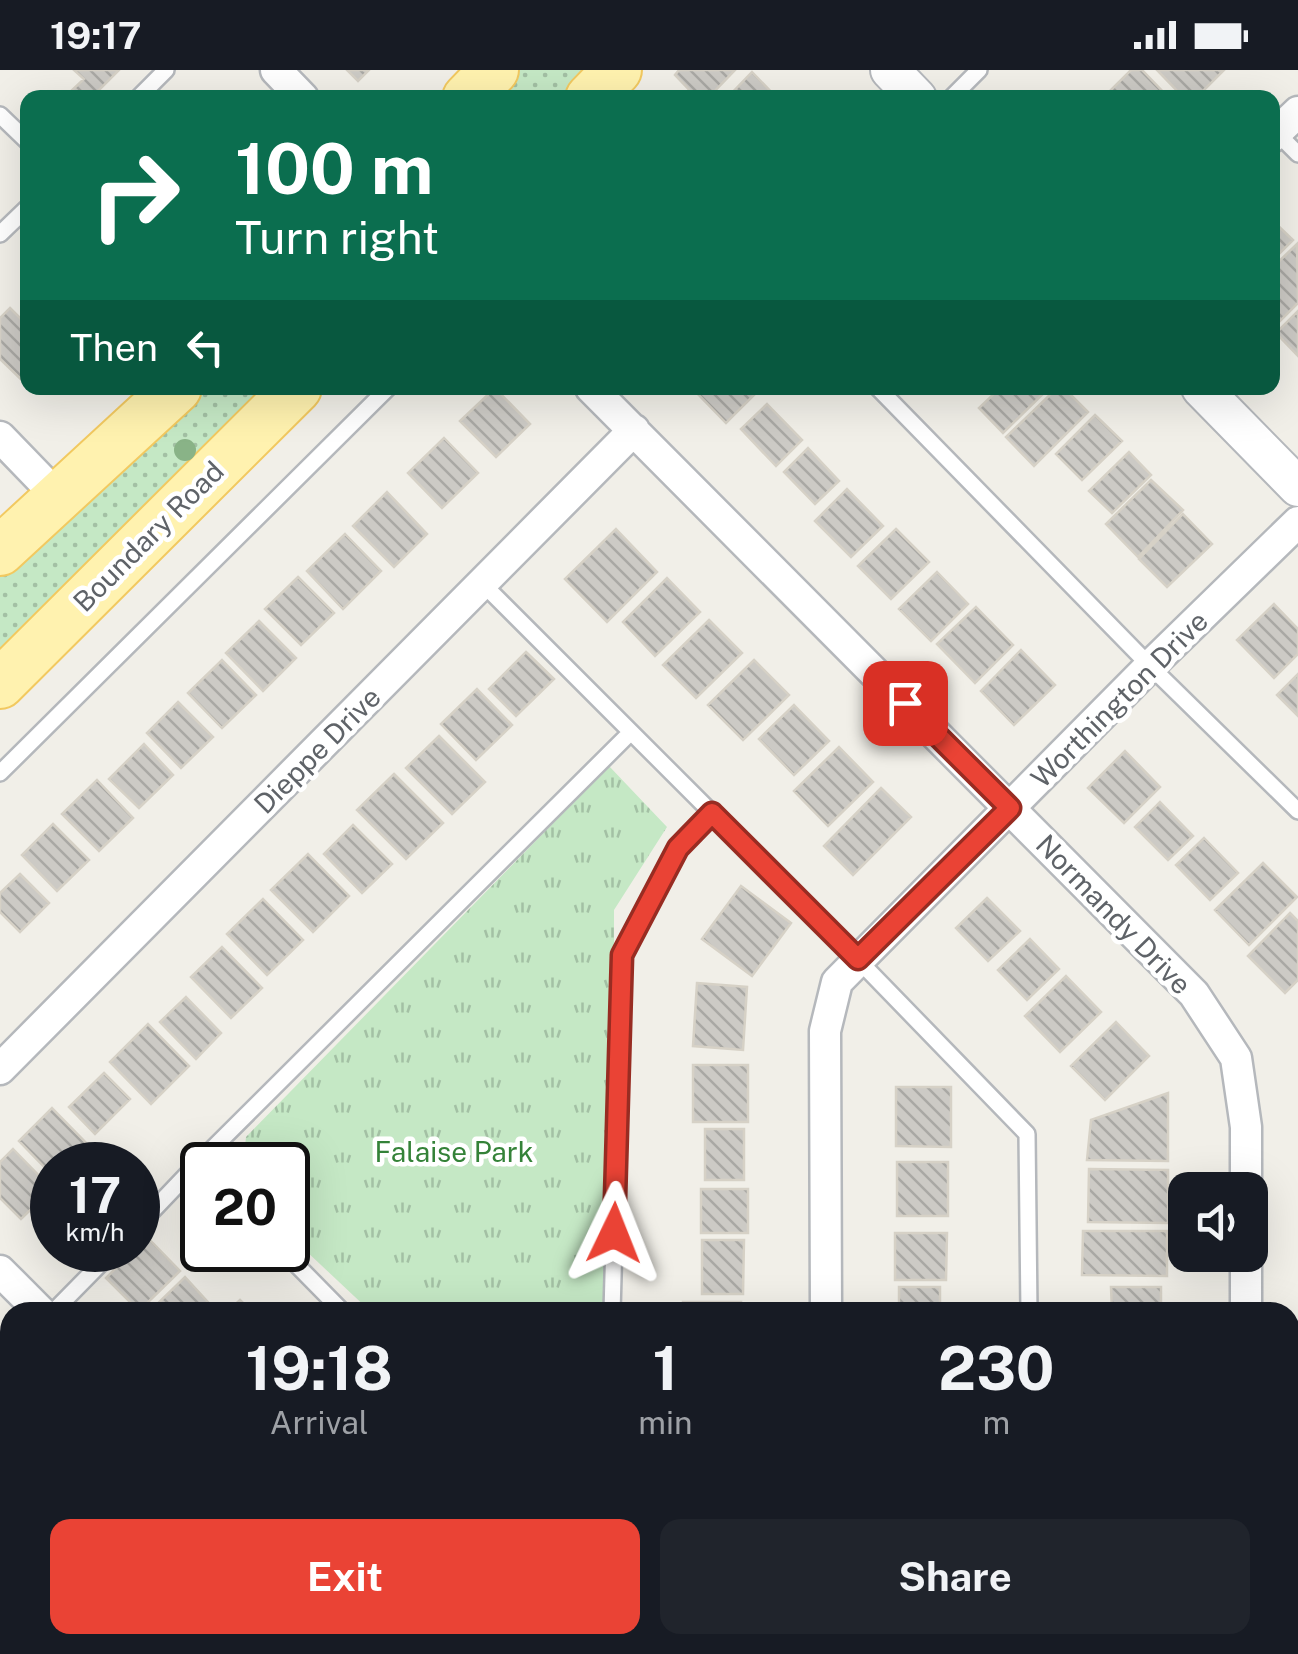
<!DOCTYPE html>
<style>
:root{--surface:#171b24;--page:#20242c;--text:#f1f3f6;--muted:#9ea1a6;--accent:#ea4335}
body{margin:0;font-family:"Public Sans",sans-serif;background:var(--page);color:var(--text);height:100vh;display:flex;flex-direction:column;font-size:38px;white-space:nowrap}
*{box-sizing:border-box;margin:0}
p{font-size:32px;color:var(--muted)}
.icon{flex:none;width:55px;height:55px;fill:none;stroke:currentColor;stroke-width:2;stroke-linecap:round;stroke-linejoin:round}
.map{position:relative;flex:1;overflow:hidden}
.drawer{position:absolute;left:0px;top:1232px;width:1300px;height:352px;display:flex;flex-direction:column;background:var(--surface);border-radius:30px 30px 0 0;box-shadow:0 10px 40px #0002}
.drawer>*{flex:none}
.guide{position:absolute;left:20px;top:20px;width:1260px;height:305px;border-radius:20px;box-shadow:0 10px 40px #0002;background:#0b6e4f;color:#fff;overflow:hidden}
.fabs{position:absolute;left:1168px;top:1102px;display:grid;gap:20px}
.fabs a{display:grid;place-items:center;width:100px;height:100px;border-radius:20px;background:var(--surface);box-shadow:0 10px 40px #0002;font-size:50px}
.speed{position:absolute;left:30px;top:1072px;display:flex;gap:20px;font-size:50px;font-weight:700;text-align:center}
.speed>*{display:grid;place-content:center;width:130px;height:130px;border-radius:50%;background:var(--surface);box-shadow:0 10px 40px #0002;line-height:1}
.speed small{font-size:25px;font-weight:400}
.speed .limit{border:5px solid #111;border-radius:15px;background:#fff;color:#111}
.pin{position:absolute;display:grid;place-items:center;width:85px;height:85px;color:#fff;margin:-42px;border-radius:20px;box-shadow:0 5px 15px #0006}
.me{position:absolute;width:110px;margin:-55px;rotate:2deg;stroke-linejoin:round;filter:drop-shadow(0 0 8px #0008)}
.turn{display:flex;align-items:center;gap:35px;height:210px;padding:0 50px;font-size:45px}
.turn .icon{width:130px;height:130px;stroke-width:2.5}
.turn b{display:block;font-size:70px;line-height:85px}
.then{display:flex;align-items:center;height:95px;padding:0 50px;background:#0003;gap:20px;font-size:38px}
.eta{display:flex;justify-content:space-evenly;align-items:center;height:170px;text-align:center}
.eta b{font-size:60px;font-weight:700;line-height:70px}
.button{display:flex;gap:20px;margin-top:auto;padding:20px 50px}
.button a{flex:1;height:115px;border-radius:20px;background:var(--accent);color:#fff;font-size:40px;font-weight:700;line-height:115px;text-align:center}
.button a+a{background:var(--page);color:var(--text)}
.status{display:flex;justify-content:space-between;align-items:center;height:70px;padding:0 50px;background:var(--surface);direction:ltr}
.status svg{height:28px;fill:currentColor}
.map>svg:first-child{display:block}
</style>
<div class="status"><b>19:17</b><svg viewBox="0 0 49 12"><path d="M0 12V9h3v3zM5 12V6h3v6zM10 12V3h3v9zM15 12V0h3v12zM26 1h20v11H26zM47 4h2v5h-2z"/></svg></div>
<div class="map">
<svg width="1298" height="1584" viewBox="0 0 1298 1584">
<defs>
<pattern id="grass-dots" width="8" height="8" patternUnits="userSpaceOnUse" patternTransform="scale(2.5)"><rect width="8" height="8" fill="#c5e8c5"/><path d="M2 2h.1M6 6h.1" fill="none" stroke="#a3c0a4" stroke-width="1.8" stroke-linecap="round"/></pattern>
<pattern id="park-tufts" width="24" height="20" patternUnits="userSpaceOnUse" patternTransform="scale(2.5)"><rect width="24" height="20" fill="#c5e8c5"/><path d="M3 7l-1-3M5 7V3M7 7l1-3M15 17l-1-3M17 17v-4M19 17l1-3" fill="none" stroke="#a3c0a4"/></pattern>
<pattern id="building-back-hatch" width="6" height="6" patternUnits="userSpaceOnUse" patternTransform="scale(2.5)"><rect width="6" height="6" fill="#cccac5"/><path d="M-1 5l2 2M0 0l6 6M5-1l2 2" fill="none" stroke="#a9a8a4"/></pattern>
</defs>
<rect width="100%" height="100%" fill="#f1efe8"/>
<!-- grass -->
<path fill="url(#grass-dots)" d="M518 0H591L563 27 493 28Z
M208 318H273L0 589V506L112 412Z"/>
<!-- park -->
<path fill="url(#park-tufts)" d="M609 696 667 757 614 840V1242H371L288 1164V1095H243L246 1067Z
M473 1575H614V1584H473Z"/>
<!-- building -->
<path fill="url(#building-back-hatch)" stroke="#d6d1c6" stroke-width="2.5" d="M74 0H119L91 28H74L69 23 84 9Z
M347 0H369L358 11Z
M679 0H735L708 28H697L675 5Z
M1131 0H1142L1169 28H1108L1106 25Z
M1157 0H1224L1196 28H1184Z
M752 2 777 28H727Z
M1272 150 1293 170 1272 191Z
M1297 174 1298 233 1276 255 1272 251V198Z
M10 238 28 256V316L0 289V248Z
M1298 241V286L1276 263Z
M495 318 530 354 496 387 460 351Z
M701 318H749L755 324 726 353 696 322Z
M1000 318H1049L1003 363 979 338Z
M1057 318H1064L1088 342 1034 396 1006 367Z
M767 334 802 370 776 396 741 359Z
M1095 345 1122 371 1082 410 1056 384Z
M444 368 478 403 442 438 408 403Z
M808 378 839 411 815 434 784 402Z
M1129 382 1151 405 1112 443 1089 421Z
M1151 410 1183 440 1138 487 1106 454Z
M847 419 883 456 851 487 815 451Z
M387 422 427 464 394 497 353 456Z
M1183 444 1212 474 1167 517 1139 489Z
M616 459 657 502 607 552 565 509Z
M896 459 929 492 891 529 858 496Z
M345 464 381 501 343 539 307 501Z
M937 502 968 534 931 571 899 539Z
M298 507 334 543 301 575 265 539Z
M667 508 700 542 655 586 623 552Z
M1274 534 1298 559V584L1274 608 1237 570Z
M976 537 1013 575 975 613 937 574Z
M709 550 742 583 696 628 663 595Z
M259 551 296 588 263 621 226 583Z
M1021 580 1055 615 1014 655 981 621Z
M526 582 554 609 516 646 489 619Z
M222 590 256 625 222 658 188 623Z
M754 590 789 625 743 670 708 635Z
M1298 604V646L1277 625Z
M477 619 512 655 476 690 441 654Z
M178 632 213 667 181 698 147 663Z
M794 635 829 671 794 705 759 669Z
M439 666 485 712 452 744 406 698Z
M144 674 173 705 139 738 109 709Z
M839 677 873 712 828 756 794 721Z
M1125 681 1160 717 1124 753 1088 718Z
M394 704 443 753 406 789 357 740Z
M97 710 133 748 99 781 62 744Z
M881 718 911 747 853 805 824 776Z
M1160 732 1193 766 1168 790 1135 757Z
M53 754 89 790 57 821 22 785Z
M353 755 392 794 362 823 324 784Z
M1204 768 1238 803 1210 830 1176 795Z
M308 784 349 826 313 862 271 820Z
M1263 793 1297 827 1249 875 1215 840Z
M20 804 49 833 20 862 0 842V823Z
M741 816 791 853 752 906 702 869Z
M987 828 1020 861 988 891 956 858Z
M263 829 303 870 267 905 227 864Z
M1290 843 1298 851V910L1285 923 1248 886Z
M1030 869 1059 899 1027 930 998 900Z
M222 877 262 918 231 948 191 907Z
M1066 906 1101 942 1060 982 1025 946Z
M697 913 747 917 743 980 693 976Z
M186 927 221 963 196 989 160 952Z
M1116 952 1149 986 1105 1030 1071 996Z
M148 954 189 996 151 1034 110 992Z
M693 995H748V1052H693Z
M104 1003 130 1029 95 1064 69 1037Z
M896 1017H951V1077L896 1076Z
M1168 1023V1091L1087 1090 1091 1050Z
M52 1038 95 1082 82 1095H52V1105L19 1071Z
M705 1059H744V1110H705Z
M13 1079 52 1119 21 1149 0 1128V1092Z
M897 1092H948V1146H897Z
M1089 1099 1168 1100V1153L1088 1152Z
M701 1119H748V1163H701Z
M1083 1161H1167V1206L1082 1205Z
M895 1163H947L946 1210H895Z
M147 1167 180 1201 139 1241 106 1208Z
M702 1170H744L743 1224H702Z
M185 1207 217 1242H149Z
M899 1217H940V1242H899Z
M1111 1217H1161V1242H1112Z
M240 1230 252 1242H227Z
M683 1232H741L740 1242H683Z
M0 1318 10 1328V1368L0 1378Z
M333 1575H371V1584H332Z
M900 1575H946V1584H900Z
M1124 1575H1164V1584H1124Z
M693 1581H739V1584H693Z"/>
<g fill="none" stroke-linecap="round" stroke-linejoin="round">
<defs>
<path id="service" d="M138 28 166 0
M951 28 979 0
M0 45 28 72
M1277 63 1298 84
M0 164 28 137
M878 318 1150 596 1298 741
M483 514 834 865 1027 1064 1029 1242
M0 703 388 318
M198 1093 631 662
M138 1156 198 1093 202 1098
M282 1180 343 1242
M53 1242 114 1180
M612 1242 622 885 679 778 712 743
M0 1296 10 1286
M462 1575V1584
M611 1575V1584
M1034 1575V1584
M0 1577 7 1584"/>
<path id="minor" d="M276 0 303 28
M1272 67 1298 42
M591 318 1194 924 1236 988 1246 1057V1120
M0 367 59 428
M0 999 634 360
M1246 1185V1242
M0 1201 41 1242
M826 1242 825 961 837 912 1150 596 1298 452
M827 1575V1584
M1246 1575V1584
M255 1584V1575"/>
<path id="tertiary" d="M890 0 917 28
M1201 318 1298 417"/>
<path id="primary" d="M467 28 494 0
M590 28 617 0
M0 481 177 318
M0 614 297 318"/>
</defs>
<!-- service casing -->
<use href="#service" stroke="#b5b8bc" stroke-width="20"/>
<!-- minor casing -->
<use href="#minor" stroke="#b5b8bc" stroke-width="35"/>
<!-- tertiary casing -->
<use href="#tertiary" stroke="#b5b8bc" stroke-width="42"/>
<!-- primary casing -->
<use href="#primary" stroke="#f2c960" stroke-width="52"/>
<!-- service -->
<use href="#service" stroke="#fff" stroke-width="15"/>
<!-- minor -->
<use href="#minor" stroke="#fff" stroke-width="30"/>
<!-- tertiary -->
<use href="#tertiary" stroke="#fff" stroke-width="38"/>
<!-- primary -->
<use href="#primary" stroke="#fff2af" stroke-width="48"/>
</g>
<!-- trees -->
<circle fill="#89b387" cx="185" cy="380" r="11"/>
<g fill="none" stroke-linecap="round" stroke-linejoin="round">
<defs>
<path id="route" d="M614 1163 622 885 678 778 712 743 858 889 1010 738 905 633"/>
</defs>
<!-- route casing -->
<use href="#route" stroke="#982c22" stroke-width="25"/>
<!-- route -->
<use href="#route" stroke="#ea4335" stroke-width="18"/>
</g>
<g text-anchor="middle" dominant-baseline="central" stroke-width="9" stroke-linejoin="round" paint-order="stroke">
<!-- street labels -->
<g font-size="28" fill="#5f6368" stroke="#fff">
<text transform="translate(148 466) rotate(-45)">Boundary Road</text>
<text transform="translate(1119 629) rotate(-45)">Worthington Drive</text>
<text transform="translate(317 680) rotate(-45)">Dieppe Drive</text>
<text transform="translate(1114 844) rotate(46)">Normandy Drive</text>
</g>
<!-- park labels -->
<g font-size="28" fill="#348238" stroke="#fff">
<text x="454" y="1081">Falaise Park</text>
</g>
</g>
</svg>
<div class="fabs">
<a><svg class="icon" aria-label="sound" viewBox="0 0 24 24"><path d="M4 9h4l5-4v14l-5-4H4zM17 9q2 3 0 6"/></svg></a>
</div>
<div class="speed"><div>17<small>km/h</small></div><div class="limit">20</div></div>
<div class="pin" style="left:905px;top:633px;background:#d93025"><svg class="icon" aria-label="arrive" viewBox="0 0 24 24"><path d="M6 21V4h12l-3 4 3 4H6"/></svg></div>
<svg class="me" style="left:614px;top:1163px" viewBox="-20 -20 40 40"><path d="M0-17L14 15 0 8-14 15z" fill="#ea4335" stroke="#fff" stroke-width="4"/></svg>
<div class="guide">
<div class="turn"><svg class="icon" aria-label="right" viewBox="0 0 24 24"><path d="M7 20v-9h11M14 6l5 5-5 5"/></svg><div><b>100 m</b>Turn right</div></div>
<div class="then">Then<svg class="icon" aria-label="left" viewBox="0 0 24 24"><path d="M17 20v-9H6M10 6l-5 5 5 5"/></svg></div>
</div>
<section class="drawer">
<div class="eta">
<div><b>19:18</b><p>Arrival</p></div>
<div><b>1</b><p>min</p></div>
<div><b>230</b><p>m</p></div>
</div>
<div class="button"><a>Exit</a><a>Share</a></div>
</section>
</div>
